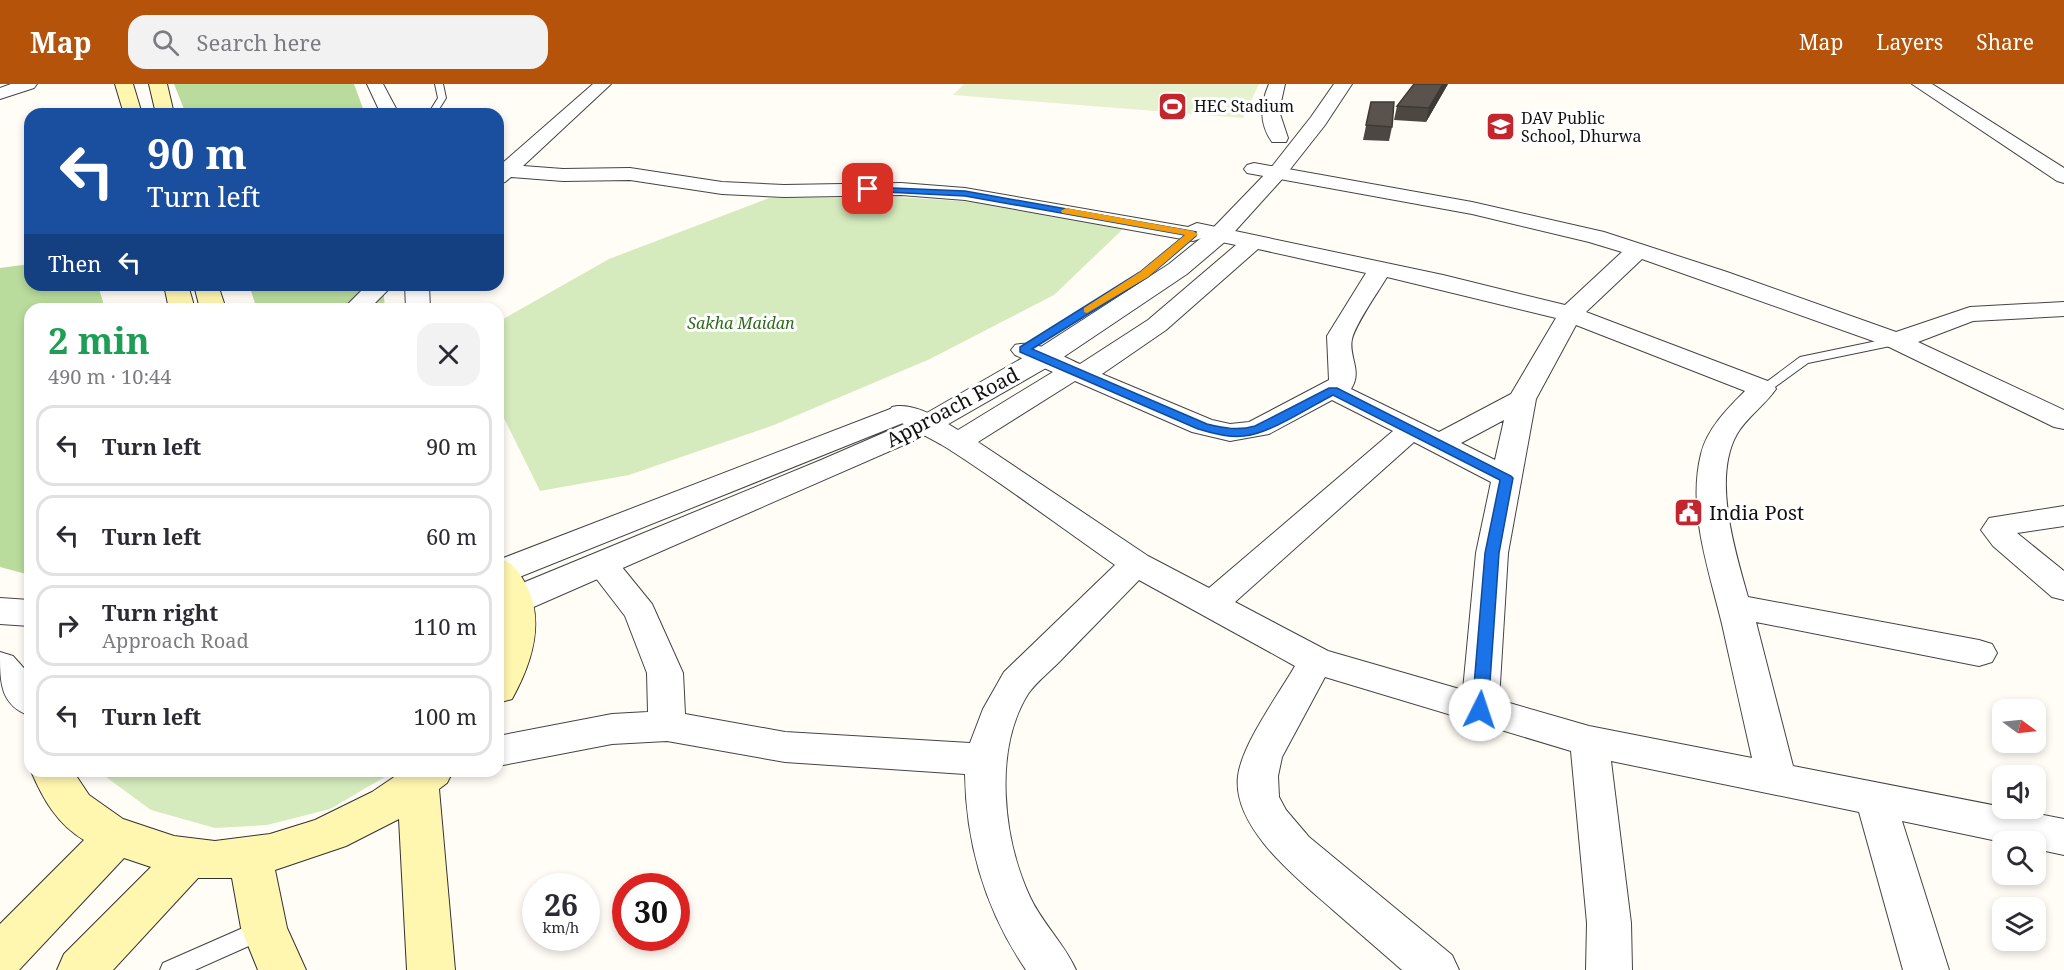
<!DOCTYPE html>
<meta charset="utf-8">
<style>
:root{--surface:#fff;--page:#f2f2f3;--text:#2b2b33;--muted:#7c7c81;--line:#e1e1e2;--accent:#b45309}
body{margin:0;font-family:"Noto Serif",serif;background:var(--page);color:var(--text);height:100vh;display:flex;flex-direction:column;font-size:22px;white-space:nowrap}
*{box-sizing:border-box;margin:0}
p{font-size:20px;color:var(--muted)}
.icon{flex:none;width:33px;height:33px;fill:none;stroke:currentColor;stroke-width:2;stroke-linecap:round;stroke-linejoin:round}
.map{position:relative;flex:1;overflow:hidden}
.panel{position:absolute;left:24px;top:219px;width:480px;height:474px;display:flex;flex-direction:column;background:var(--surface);border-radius:18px;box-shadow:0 3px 9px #0003}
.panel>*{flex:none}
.guide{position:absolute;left:24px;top:24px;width:480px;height:183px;border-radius:18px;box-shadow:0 3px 9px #0003;background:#1a4fa0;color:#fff;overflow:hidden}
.needle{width:39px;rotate:105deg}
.controls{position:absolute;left:1992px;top:615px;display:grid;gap:12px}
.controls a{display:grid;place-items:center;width:54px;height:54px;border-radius:12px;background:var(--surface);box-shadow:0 3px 9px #0003;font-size:30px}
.speed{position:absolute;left:522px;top:789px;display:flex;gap:12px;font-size:30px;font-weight:700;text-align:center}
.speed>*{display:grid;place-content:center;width:78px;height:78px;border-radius:50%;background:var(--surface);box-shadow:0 3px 9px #0003;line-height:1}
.speed small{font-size:15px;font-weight:400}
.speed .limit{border:9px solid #d22;background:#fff;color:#111}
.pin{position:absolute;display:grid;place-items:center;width:51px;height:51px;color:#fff;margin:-26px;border-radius:12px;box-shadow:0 3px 9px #0006}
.me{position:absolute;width:66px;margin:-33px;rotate:4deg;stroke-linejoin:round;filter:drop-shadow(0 0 4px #0008)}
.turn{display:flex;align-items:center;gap:21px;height:126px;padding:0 24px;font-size:27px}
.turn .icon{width:78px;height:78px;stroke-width:2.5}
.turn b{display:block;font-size:42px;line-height:51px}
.then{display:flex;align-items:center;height:57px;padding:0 24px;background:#0003;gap:12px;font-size:22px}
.round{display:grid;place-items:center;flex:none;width:63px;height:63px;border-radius:18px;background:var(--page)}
.head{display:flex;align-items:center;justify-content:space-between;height:102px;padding:0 24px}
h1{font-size:36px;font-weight:700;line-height:45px;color:#1e9e55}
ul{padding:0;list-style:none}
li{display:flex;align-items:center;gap:18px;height:81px;margin:0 12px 9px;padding:0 12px;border:3px solid var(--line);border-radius:18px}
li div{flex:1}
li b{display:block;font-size:22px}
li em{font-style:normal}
header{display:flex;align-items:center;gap:36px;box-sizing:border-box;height:84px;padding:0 30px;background:var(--accent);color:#fff}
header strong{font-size:28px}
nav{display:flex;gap:33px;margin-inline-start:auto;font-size:21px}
.search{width:420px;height:54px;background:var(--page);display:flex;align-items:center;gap:15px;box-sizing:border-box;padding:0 21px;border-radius:18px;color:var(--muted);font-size:22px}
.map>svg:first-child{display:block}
</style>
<header>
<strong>Map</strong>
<div class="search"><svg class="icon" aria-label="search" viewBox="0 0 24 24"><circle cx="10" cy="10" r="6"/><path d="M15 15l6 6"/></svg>Search here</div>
<nav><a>Map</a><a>Layers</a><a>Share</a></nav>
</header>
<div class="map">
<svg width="2064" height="886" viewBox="0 0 2064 886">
<rect width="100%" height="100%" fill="#fffdf5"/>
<!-- green -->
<path fill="#d5ebbd" d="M898 113 990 119 1123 145 1054 211 930 275 774 341 629 391 540 407 498 322V238L609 175 769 114Z
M104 687H395L330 725 267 741 215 744 151 726 106 693Z"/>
<!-- forest -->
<path fill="#b9dc9c" d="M174 0H354L365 30H186Z
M30 180V201H98L105 225H30V491L0 483V184Z
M249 201H383L385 225H257Z"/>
<!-- pitch -->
<path fill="#e6f2cf" d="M964 0H1259L1243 34 953 11Z"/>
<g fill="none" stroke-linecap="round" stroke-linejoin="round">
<defs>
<path id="service" d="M435 0H443L446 14 436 30H428L438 14Z
M1896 253 1900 254V260L1808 279 1768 308 1763 309 1757 305 1800 273Z
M261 836 269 839 272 846 269 853 195 886H160L163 879Z"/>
<path id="minor" d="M367 0H383L399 30H381Z
M593 0H611L523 82 563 85 630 84 722 98 784 101 901 99 965 104 1188 143 1197 139 1443 191 1565 221 1622 168 1589 158 1472 130 1247 89 1244 85 1247 81 1254 79 1472 118 1604 148 1727 188 1896 248 1970 223 2064 218V232L1973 237 1918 258 2064 326V345L2054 343 1887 262 1642 175 1586 228 1773 299 1776 305C1765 321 1747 333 1737 350 1712 394 1735 467 1748 513L1979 556 1992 560 1997 569 1992 578 1979 582 1756 538 1793 682 2064 735V771L2036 765V758H2002L1902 737 1949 886H1903L1859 728 1611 677 1631 839 1632 886H1586L1587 839 1571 667 1325 593 1282 673 1278 692 1279 713 1286 726 1309 753 1452 871 1459 886H1402C1379 866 1356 846 1333 826 1298 795 1232 744 1238 692 1242 660 1279 610 1295 582L1139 496C1114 522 1088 548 1063 574 1052 586 1037 597 1028 610 993 666 1003 755 1030 813 1042 839 1064 859 1076 886H1026C986 827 966 761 965 690L785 678 667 657 612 660 498 682V652L612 630 648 628 647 589 625 532 585 480 589 472 601 469 613 472 652 520 683 589 685 630 785 648 970 659 983 625 1004 588 1115 481C1059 442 1005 401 947 364 935 356 894 337 888 329L892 323C915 318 939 335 958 346L1053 288 1015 271 1011 266 1015 261C1036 255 1061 272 1080 280L1148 236 1236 161 1202 154 1193 157 965 116 901 111 784 113 722 110 630 96 563 97 511 93 505 98 498 100V83ZM1258 165 1366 189 1327 252 1329 296 1249 338 1230 340 1212 336 1102 290 1166 246ZM1387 193 1556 234 1511 310 1439 348 1351 305C1363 287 1348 272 1352 255 1356 239 1378 208 1387 193ZM1576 241 1745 307C1727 325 1707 345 1701 370 1687 426 1709 486 1722 540 1732 585 1742 630 1752 674L1589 642 1499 616 1508 469 1536 315ZM1075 297 1192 348 1230 357 1269 350 1332 316 1393 347 1209 504 1148 472 978 358ZM1504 336 1495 376 1461 359ZM1414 358 1491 398 1476 469 1463 606 1328 567 1235 518Z
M1269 0H1285L1279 27 1288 54 1286 58H1272C1259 39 1260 21 1269 0Z
M1912 0H1932L2064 84V99L2057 97Z
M367 201H393L369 225H343Z
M405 201H429L430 225H406Z
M2064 422V442L2017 449 2064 487V516L2052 513 1993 462 1981 446 1989 434Z"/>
<path id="tertiary" d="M11 0H37L34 4 0 15V4Z
M1334 0H1352L1325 41 1284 93 1227 156 1187 190 1053 280 938 346 529 525 516 528 503 525 498 516 503 507 821 376 918 334 1033 268 1169 180 1211 146 1270 85 1311 33Z
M898 322 908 325 913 331 908 337 512 496 498 499V476Z
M0 514 30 516V542L0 540Z
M0 568 13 572 30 591V632C0 621 0 599 0 568Z"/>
<path id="secondary" d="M115 0H133L142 30H124Z
M149 0H167L174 30H156Z
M164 201H188L195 225H169Z
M194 201H218L226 225H200Z
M498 474C512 478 518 486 525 499 546 537 532 579 512 615L498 619Z
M31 687H73L89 711 123 735 174 752 215 757 270 750 315 736 372 708 403 687H453L447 699 439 705 455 886H407L399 735 346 762 275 786 287 844 306 886H258L241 844 232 794H198L113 886H57L64 870 151 783 124 774 19 886H0V840L84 756C57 740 43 715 31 687Z"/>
</defs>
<!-- service casing -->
<use href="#service" stroke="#444" stroke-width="2"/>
<!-- minor casing -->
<use href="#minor" stroke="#444" stroke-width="2"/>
<!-- tertiary casing -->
<use href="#tertiary" stroke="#444" stroke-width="2"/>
<!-- secondary casing -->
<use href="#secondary" stroke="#333" stroke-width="2"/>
<!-- service -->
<use href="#service" fill="#fff" fill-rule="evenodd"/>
<!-- minor -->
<use href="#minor" fill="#fff" fill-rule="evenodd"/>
<!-- tertiary -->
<use href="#tertiary" fill="#fff" fill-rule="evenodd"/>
<!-- secondary -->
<use href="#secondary" fill="#fff6b0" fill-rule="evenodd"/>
</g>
<!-- wall -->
<path fill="#4d4742" d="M1448 0 1426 38 1394 36 1397 22Z
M1371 18 1392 43 1389 57 1363 56Z"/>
<!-- shaded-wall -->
<path fill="#3f3936" d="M1443 0H1448L1426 38 1429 24Z"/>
<!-- building -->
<path fill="#5a524d" stroke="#3f3936" stroke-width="1.5" d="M1414 0H1443L1429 24 1397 22Z
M1371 18H1394L1392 43 1366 41Z"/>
<!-- route -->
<path fill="#1a73e8" stroke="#114b97" stroke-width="1.5" d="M868 103 965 107 1196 148V152L1148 193 1032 265 1207 340C1224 344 1238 347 1255 342L1329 304H1337L1511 392 1513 394 1499 469 1488 626 1486 631 1480 633 1474 631 1472 626 1485 469 1500 396 1333 311C1310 323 1269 350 1244 352 1228 354 1213 349 1198 345L1020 268V263L1140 188 1185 151 965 112 865 107 863 105Z"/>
<!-- slow -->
<path fill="#f59e0b" d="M1066 124 1193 147 1198 150 1148 193 1087 229 1084 228V224L1140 188 1185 151 1062 129 1061 127Z"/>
<!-- icons -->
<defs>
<symbol id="stadium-square" viewBox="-11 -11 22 22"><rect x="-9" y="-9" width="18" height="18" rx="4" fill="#c4262e" stroke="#fff"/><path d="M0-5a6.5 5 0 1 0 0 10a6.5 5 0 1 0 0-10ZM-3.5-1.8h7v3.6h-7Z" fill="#fff"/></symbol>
<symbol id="school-square" viewBox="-11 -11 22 22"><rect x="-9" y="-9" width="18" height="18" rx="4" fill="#c4262e" stroke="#fff"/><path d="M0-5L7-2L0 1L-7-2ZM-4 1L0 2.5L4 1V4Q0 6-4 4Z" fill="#fff"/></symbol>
<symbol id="civic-square" viewBox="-11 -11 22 22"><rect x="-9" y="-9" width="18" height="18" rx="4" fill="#c4262e" stroke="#fff"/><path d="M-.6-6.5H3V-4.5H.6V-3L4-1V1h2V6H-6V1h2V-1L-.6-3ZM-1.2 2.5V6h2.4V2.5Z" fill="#fff"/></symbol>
</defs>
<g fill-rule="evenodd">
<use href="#stadium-square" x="1156" y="6" width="33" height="33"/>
<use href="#school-square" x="1484" y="26" width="33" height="33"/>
<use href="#civic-square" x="1672" y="412" width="33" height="33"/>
</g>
<g text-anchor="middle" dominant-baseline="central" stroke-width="6" stroke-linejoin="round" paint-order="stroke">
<!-- far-poi labels -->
<g font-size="16" fill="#111" stroke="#fff" text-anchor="start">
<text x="1194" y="22">HEC Stadium</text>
<text x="1521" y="34">DAV Public<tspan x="1521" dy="18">School, Dhurwa</tspan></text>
</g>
<!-- far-park labels -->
<g font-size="16" font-style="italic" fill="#2f6b1f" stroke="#fff">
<text x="741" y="239">Sakha Maidan</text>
</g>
<!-- street labels -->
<g font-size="20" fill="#111" stroke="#fff">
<text transform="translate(952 323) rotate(-28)">Approach Road</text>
</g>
<!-- poi labels -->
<g font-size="20" fill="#111" stroke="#fff" text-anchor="start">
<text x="1709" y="428">India Post</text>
</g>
</g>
</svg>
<div class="controls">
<a><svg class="needle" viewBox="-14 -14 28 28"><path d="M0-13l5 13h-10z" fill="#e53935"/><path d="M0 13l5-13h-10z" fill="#7c7c81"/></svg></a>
<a><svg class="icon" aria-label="sound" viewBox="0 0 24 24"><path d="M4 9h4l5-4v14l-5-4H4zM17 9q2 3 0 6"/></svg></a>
<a><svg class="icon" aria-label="search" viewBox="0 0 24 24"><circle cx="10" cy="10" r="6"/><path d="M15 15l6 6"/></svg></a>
<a><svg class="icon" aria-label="layers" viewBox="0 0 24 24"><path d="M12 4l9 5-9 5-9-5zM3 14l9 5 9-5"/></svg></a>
</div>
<div class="speed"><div>26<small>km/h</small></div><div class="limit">30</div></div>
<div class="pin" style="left:868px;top:105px;background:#d93025"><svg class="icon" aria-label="arrive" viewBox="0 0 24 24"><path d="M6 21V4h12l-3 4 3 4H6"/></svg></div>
<svg class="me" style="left:1480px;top:626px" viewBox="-20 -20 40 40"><circle r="19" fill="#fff"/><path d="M0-13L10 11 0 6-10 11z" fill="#1a73e8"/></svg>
<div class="guide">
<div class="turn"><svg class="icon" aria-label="left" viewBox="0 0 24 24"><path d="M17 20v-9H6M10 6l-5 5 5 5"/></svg><div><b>90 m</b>Turn left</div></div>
<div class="then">Then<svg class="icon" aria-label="left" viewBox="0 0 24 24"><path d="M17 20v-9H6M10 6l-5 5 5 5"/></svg></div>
</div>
<section class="panel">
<div class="head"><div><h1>2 min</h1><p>490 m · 10:44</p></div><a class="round"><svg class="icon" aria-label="close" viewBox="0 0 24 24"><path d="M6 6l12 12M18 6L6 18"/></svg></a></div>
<ul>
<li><svg class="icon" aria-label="left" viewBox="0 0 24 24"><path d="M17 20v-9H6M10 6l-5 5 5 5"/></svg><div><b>Turn left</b></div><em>90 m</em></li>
<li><svg class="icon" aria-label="left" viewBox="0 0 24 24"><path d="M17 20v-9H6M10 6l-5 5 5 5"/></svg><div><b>Turn left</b></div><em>60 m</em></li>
<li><svg class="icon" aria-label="right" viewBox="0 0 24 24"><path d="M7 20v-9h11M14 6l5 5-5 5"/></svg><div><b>Turn right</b><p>Approach Road</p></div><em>110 m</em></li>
<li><svg class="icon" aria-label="left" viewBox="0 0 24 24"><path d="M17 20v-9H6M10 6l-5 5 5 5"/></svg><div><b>Turn left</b></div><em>100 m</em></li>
</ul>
</section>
</div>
